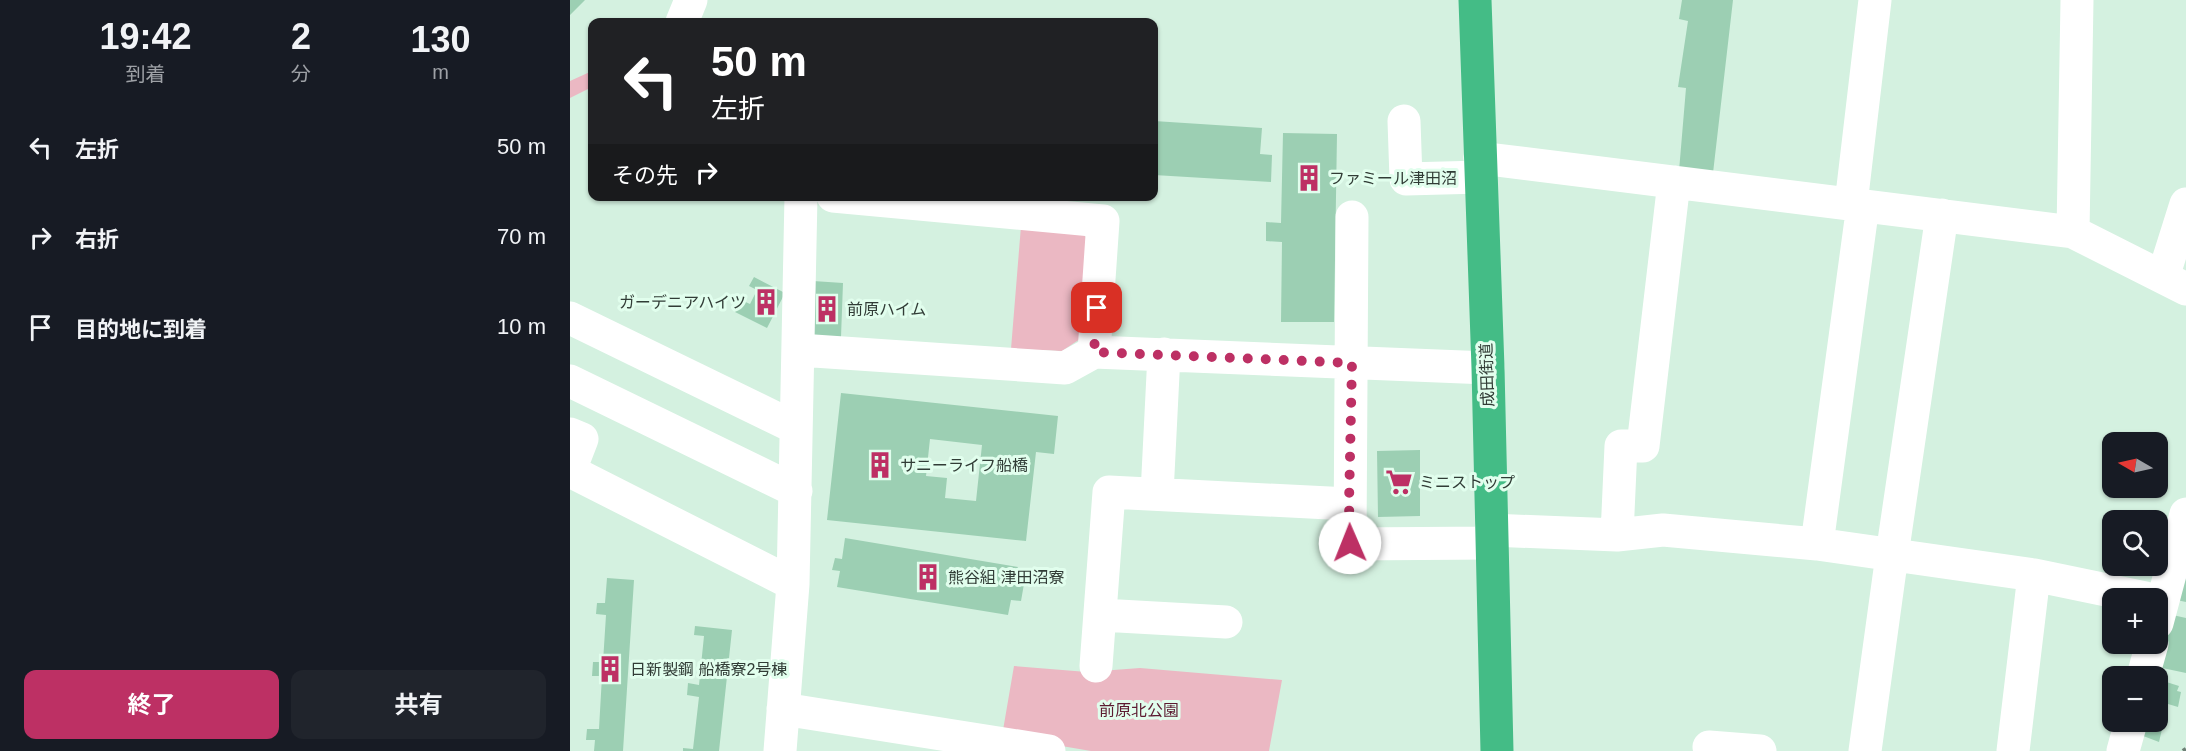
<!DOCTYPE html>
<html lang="ja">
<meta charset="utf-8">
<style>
:root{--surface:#171b24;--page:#20242c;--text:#f1f3f6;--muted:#9ea1a6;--accent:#bd3064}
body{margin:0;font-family:Helvetica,"Noto Sans JP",sans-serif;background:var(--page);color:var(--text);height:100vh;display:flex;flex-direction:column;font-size:22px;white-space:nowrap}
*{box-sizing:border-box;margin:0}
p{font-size:20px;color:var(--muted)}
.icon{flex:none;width:33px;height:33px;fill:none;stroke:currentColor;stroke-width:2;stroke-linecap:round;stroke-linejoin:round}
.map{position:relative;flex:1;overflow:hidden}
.sheet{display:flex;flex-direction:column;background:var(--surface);width:570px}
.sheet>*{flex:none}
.hud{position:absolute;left:18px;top:18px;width:570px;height:183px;border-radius:12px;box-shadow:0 2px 4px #0004;background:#202124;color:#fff;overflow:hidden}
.needle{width:39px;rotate:279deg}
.tools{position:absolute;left:1532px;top:432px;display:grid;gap:12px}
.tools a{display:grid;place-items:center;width:66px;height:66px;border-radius:12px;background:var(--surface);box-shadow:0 2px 4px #0004;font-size:30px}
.pin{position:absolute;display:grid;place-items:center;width:51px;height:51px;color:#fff;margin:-26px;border-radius:12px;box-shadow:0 3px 9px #0006}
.me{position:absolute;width:66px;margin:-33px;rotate:359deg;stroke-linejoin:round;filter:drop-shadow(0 0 4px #0008)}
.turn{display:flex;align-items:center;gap:21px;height:126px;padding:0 24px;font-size:27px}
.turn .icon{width:78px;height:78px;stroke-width:2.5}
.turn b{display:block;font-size:42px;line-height:51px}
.then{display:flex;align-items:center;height:57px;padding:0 24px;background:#0003;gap:12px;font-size:22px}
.eta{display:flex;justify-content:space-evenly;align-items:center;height:102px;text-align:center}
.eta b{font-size:36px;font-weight:700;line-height:42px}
.button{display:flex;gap:12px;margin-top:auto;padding:12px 24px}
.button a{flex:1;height:69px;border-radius:12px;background:var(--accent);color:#fff;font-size:24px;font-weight:700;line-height:69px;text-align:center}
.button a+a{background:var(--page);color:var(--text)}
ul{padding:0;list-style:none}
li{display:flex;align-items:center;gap:18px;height:90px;padding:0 24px}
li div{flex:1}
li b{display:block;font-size:22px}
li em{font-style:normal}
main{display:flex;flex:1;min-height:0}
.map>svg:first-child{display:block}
</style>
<main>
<section class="sheet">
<div class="eta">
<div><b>19:42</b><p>到着</p></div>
<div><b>2</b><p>分</p></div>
<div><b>130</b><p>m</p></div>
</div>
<ul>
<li><svg class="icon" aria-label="left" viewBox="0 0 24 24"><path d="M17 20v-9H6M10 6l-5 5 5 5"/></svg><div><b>左折</b></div><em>50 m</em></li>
<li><svg class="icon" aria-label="right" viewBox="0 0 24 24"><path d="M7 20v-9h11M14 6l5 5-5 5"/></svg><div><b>右折</b></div><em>70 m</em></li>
<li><svg class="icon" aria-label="arrive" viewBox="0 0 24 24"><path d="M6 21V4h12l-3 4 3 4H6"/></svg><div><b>目的地に到着</b></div><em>10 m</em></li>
</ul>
<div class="button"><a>終了</a><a>共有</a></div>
</section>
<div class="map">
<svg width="1616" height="751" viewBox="0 0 1616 751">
<rect width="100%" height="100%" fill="#d4f1e0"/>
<!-- green -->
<path fill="#ebb8c3" d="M22 71V87L0 98V81Z
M451 226 509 229 520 242 513 337 492 351 441 349Z
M444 666 517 672 570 668 712 680 699 751H521L432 736Z"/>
<!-- building -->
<path fill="#9ccfb3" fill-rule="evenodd" d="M0 0H15L0 15Z
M1112 0H1163L1143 173 1109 171 1116 88 1108 87 1118 21 1109 19Z
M584 121 692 128 690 154 702 155 701 182 584 175Z
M713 133 767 134 764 322H711L712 242 696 241V222L711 223Z
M184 277 215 293 197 328 165 312 171 300 180 304 187 290 179 286Z
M243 281 273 283 271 337 241 336Z
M271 393 488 416 484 454 466 452 456 541 257 520ZM360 439 412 445 406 501 375 498 377 478 356 476Z
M850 450V516L808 517 807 451Z
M275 538 448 567 446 583 454 584 451 601 441 600 438 615 267 587 270 571 262 570 265 558 272 559Z
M1616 555V602L1602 599Z
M37 578 64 580 53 751H24L25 740H16L17 729H29L32 676H22L23 662H33L36 615 26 614 27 603H35Z
M1598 614 1616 618V673L1583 666Z
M125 626 162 630 149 751H113V748L123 749 129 697 117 695 118 683 129 685 134 636 124 635Z
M1587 679 1609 686 1607 691 1611 692 1608 707 1598 704 1589 742 1568 734 1571 722H1587Z"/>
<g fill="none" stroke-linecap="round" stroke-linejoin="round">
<!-- minor -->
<path stroke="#fff" stroke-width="33" d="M112 22 121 0
M834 121 836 179 911 177
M910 158 1503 232 1616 289
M263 196 533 221 524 352
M1281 204 1305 0
M782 217 780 544 921 543
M1503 232 1507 0
M1593 277 1616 204
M0 318 226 428
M229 350 495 368 524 352 918 368
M0 381 226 491
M0 434 12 439 0 470
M0 471 223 584
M587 494 594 354
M921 530 1047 535 1093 530 1247 544 1464 575 1575 598
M1047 535 1051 446H1073L1104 182
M1247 544 1293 205
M531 615 656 622
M1587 623 1616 514
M526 666 539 492 779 504
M1573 676 1582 644
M213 709 479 751
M1139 747 1190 751
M210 751 223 584 231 196
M1295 751 1322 555 1372 215
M1443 751 1464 575
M1553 751 1561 722"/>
<!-- highway -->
<path stroke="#44bc86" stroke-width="33" d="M905 0 918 368 927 751"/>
<!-- rail -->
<path stroke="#6e8076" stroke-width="4.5" stroke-dasharray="12 6" stroke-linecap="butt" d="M1613 751 1616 749"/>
</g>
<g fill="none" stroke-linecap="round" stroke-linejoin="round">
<!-- route -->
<path stroke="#bd3064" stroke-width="10" stroke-dasharray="0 18" d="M527 308 524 352 782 363 779 504 780 543"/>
</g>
<!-- icons -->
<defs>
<symbol id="building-bare" viewBox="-9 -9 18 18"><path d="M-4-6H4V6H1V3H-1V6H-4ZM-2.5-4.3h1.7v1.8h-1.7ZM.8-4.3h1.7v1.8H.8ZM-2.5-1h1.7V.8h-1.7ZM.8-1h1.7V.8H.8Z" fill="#bd3064" stroke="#e1feed" stroke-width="2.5" paint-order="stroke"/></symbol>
<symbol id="supermarket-bare" viewBox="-9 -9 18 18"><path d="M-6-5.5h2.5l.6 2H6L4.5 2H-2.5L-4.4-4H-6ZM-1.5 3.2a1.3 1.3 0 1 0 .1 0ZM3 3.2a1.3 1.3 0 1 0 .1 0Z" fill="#bd3064" stroke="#e1feed" stroke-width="2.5" paint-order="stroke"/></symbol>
</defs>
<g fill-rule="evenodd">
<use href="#building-bare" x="720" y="159" width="38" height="38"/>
<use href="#building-bare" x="177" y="283" width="38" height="38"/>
<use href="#building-bare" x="238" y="290" width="38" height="38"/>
<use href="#building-bare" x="291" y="446" width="38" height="38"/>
<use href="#supermarket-bare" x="810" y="463" width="38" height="38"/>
<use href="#building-bare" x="339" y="558" width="38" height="38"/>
<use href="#building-bare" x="21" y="650" width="38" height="38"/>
</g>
<g text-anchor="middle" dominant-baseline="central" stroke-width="6" stroke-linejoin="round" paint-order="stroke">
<!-- poi labels -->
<g font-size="16" fill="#313c36" stroke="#e1feed" text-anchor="start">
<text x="759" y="178">ファミール津田沼</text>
<text x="176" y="302" text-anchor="end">ガーデニアハイツ</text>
<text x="277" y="309">前原ハイム</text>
<text x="330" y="465">サニーライフ船橋</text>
<text x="849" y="482">ミニストップ</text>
<text x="378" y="577">熊谷組 津田沼寮</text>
<text x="60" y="669">日新製鋼 船橋寮2号棟</text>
</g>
<!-- street labels -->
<g font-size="16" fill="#313c36" stroke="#e1feed">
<text transform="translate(917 375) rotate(-92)">成田街道</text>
</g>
<!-- park labels -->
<g font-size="16" fill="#5c1b31" stroke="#e1feed">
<text x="569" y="710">前原北公園</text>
</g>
</g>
</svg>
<div class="tools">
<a><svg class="needle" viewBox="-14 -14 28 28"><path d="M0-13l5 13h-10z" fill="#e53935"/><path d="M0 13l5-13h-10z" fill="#9ea1a6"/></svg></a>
<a><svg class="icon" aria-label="search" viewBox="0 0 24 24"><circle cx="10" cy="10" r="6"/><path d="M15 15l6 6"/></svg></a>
<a>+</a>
<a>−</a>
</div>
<div class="pin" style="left:527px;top:308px;background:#d93025"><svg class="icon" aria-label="arrive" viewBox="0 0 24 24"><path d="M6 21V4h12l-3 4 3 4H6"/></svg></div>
<svg class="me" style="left:780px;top:543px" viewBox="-20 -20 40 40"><circle r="19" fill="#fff"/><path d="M0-13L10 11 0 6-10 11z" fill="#bd3064"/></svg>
<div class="hud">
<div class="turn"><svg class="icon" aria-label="left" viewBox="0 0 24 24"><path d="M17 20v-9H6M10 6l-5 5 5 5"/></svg><div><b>50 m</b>左折</div></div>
<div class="then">その先<svg class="icon" aria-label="right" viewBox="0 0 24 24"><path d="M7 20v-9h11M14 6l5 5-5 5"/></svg></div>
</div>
</div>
</main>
